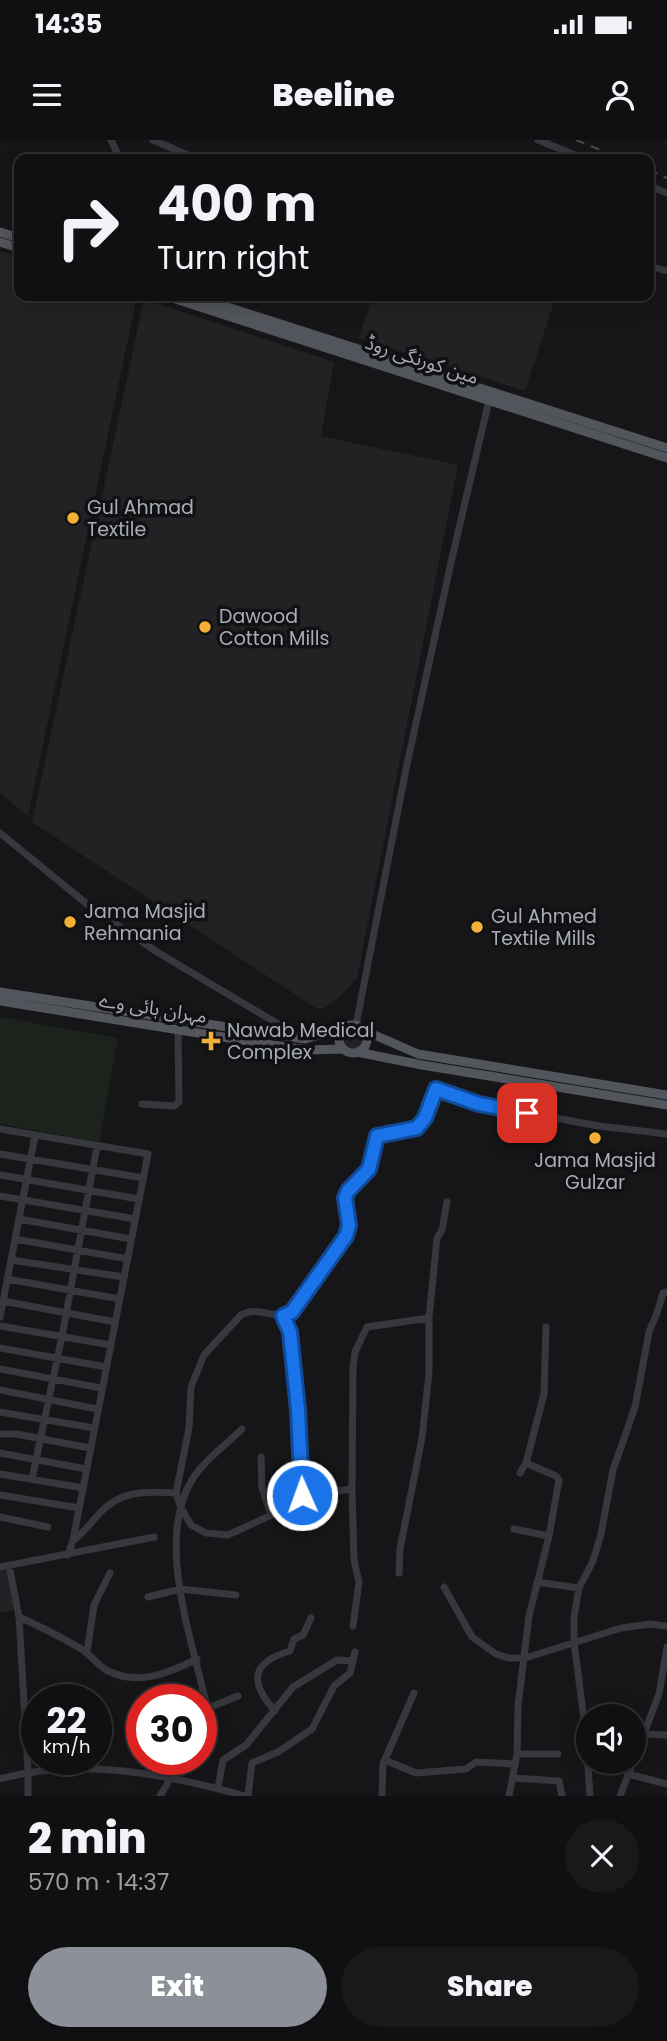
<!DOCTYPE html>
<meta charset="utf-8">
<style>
:root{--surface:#101012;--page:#19191b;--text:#f1f3f6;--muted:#9c9d9f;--line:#303032;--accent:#8c9099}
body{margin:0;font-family:Poppins,"Noto Sans Arabic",sans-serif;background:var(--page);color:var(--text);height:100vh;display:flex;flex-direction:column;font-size:26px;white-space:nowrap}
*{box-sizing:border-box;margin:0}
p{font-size:23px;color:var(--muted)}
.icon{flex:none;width:38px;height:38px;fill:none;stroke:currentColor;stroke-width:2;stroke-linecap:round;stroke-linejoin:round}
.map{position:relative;height:1656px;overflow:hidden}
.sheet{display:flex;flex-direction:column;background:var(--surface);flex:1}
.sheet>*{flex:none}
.guide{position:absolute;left:14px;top:14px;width:640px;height:147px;border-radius:14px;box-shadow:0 4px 18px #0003,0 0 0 2px var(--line);background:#101012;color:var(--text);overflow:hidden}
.controls{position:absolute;left:576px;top:1564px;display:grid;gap:14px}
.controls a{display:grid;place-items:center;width:70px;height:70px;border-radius:50%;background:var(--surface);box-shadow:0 4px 18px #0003,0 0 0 2px var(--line);font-size:35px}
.speed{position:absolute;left:21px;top:1544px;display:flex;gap:14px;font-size:35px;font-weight:700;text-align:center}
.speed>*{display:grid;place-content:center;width:91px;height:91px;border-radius:50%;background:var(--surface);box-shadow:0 4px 18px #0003,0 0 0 2px var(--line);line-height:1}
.speed small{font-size:18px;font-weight:400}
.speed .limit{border:10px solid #d22;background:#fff;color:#111}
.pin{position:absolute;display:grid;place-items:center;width:60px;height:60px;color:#fff;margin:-30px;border-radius:14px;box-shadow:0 4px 10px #0006}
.me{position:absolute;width:77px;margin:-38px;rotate:358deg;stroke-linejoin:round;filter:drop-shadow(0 0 5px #0008)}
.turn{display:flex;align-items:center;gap:24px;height:147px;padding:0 28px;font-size:32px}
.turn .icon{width:91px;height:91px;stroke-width:2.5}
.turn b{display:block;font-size:49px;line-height:60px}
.round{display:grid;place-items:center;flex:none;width:74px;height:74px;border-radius:37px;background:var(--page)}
.headline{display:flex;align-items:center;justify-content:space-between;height:119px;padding:0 28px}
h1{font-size:42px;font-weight:800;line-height:52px}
.action{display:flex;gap:14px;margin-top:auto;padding:14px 28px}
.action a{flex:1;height:80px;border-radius:42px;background:var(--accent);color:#fff;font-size:28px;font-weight:800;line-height:80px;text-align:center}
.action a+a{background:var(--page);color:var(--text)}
.status{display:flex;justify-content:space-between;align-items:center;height:49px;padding:0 35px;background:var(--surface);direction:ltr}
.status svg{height:19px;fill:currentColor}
header{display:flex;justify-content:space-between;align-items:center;height:91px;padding:0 28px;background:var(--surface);font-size:32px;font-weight:800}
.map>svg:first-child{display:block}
</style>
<div class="status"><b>14:35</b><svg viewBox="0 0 49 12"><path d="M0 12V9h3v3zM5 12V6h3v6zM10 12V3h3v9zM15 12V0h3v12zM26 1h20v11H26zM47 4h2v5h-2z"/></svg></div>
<header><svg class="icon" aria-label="menu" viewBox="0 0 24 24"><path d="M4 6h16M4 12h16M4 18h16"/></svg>Beeline<svg class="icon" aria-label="person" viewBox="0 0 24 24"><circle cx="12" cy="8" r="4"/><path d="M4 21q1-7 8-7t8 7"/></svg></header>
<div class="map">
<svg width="667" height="1656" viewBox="0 0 667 1656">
<rect width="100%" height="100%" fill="#161618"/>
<!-- built -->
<path fill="#222225" d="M0 111 19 117V156H137L28 676 0 653Z
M372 156H556L525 251 359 198Z
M144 159 334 222 321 296 458 325 357 838 337 859 324 868H316L32 682Z
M343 899a10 10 0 1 1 20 0a10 10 0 1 1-20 0Z
M7 1430 16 1470 0 1473V1431Z"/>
<!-- green -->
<path fill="#1c231d" d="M0 877 118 898 99 1002 0 984Z"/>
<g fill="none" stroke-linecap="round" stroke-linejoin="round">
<!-- minor -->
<path stroke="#37383d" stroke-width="7" d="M111 0 120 19
M153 0 197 19
M538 0 585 19
M649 46 667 53
M649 126 667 131
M0 693 87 764 157 812 300 897
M356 885 406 629 452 418 490 256
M142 964 174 966 179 962 178 890
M0 989 148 1014 73 1400 68 1415
M0 1014 143 1038
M0 1035 139 1059
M0 1056 135 1079
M19 1079 131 1099
M15 1099 128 1119
M11 1120 124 1137
M7 1139 120 1159
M3 1161 115 1182
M283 1176 290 1192 298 1270 302 1355
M0 1177 35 996
M0 1186 111 1205
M0 1208 106 1227
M0 1229 101 1248
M0 1250 97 1269
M0 1272 94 1288
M0 1294H16L90 1308
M0 1313 86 1329
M261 1317 262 1348 271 1375
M520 1333 526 1323 544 1254 546 1187
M0 1334 83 1348
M32 1339 62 1196 97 1006
M352 1349 302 1355 293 1365 228 1395 206 1393 191 1385 180 1366 176 1353 189 1288 191 1247 204 1215 241 1175C259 1165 275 1181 292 1172L346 1096 349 1085 345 1058 348 1051 369 1029 377 996 417 988 425 978 434 951 440 949 479 964 599 986 667 994
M0 1355 79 1368
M0 1377 48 1387
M514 1389 549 1396
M74 1400C84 1392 90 1384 98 1375 120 1350 145 1351 176 1353
M9 1425 19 1477 28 1631V1656
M0 1427 154 1397
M399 1433 400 1409 422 1298 429 1233V1178L437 1098 442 1090 447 1062
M537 1442 579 1448
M444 1447 472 1497 496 1514 508 1518H525L621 1488 650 1484 667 1486
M148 1457 180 1449 236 1455
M19 1477C41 1487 62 1497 83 1510 92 1516 98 1526 108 1531 139 1546 169 1533 197 1519
M353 1486 359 1442 354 1420 352 1349 353 1228 355 1212 367 1187 429 1178
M87 1512 94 1465 110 1433
M207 1568C193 1500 150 1390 199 1330 211 1315 228 1303 242 1289
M201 1571 238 1556
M275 1571C248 1541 252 1522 290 1511L294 1499 303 1495 311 1478
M645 1594 667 1595
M517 1614H558
M385 1620 416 1633 466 1629 476 1622 515 1624
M634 1620 659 1554 667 1507
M628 1634 667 1644
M513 1638 559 1641 562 1656
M0 1639C79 1617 167 1634 245 1656
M218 1648 223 1620 246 1605 293 1547 337 1520 353 1521
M160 1656 170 1639
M248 1656 252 1623 278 1612 312 1589 334 1546 350 1533 355 1512
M382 1656 383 1624 414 1553
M509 1656 517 1614 518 1566 529 1476 549 1396 559 1340 556 1336 526 1323
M590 1656 586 1595 574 1502V1477L579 1448 593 1421 601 1394 613 1330 635 1267 649 1192 657 1173 663 1153 667 1152
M620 1656 633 1622"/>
<!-- major -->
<path stroke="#53555c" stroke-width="9" d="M0 92 19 98
M0 102 19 108
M166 156 667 318
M193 156 667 308
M0 852 305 899 343 889
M0 861 272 905 308 910 343 909
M339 899a14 14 0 1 1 28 0a14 14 0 1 1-28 0Z
M363 890 418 914 667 955
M357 912 422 925 667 965"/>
<!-- rail -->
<path stroke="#4a4c52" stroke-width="2" stroke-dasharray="9 7" stroke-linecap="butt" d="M576 0 622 19
M649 30 667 38"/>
</g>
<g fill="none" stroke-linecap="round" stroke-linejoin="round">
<defs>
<path id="route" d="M302 1355 298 1270 290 1192 283 1176 292 1172 346 1096 349 1085 345 1058 348 1051 369 1029 377 996 417 988 425 978 436 949 479 964 527 973"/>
</defs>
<!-- route casing -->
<use href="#route" stroke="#114b97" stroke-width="18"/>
<!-- route -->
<use href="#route" stroke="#1a73e8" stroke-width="12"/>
</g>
<!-- markers -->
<g fill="#f2b134" stroke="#111113" stroke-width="2.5">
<circle cx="73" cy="378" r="7"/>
<circle cx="205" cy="487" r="7"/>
<circle cx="70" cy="782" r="7"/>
<circle cx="477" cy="787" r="7"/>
<path d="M207.5 890.5h7v7h7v7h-7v7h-7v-7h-7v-7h7z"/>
<circle cx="595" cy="998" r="7"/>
</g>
<g text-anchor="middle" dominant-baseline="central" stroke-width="7" stroke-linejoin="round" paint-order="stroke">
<!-- street labels -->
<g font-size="19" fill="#a8adb8" stroke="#111113">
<text transform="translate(422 220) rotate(18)">مین کورنگی روڈ</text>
<text transform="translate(153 868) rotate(9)">مہران ہائی وے</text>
</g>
<!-- poi labels -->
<g font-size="19" fill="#a8adb8" stroke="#111113" text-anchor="start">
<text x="87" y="367">Gul Ahmad<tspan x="87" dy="22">Textile</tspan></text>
<text x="219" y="476">Dawood<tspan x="219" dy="22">Cotton Mills</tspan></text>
<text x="84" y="771">Jama Masjid<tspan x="84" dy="22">Rehmania</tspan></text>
<text x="491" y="776">Gul Ahmed<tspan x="491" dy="22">Textile Mills</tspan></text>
<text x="227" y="890">Nawab Medical<tspan x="227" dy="22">Complex</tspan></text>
<text x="595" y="1020" text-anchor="middle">Jama Masjid<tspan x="595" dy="22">Gulzar</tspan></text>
</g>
</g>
</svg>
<div class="controls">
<a><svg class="icon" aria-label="sound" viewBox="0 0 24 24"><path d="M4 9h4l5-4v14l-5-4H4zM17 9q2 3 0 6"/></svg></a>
</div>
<div class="speed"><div>22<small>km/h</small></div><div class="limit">30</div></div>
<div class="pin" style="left:527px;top:973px;background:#d93025"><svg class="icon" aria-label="arrive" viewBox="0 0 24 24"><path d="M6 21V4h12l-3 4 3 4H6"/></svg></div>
<svg class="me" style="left:302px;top:1355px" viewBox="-20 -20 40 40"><circle r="17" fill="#1a73e8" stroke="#fff" stroke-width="3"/><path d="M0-11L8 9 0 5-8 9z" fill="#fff"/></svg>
<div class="guide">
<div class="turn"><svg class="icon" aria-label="right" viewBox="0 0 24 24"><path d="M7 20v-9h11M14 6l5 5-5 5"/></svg><div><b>400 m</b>Turn right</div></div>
</div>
</div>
<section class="sheet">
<div class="headline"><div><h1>2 min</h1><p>570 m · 14:37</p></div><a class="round"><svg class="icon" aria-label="close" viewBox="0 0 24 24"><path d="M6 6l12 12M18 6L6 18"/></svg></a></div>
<div class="action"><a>Exit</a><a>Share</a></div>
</section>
